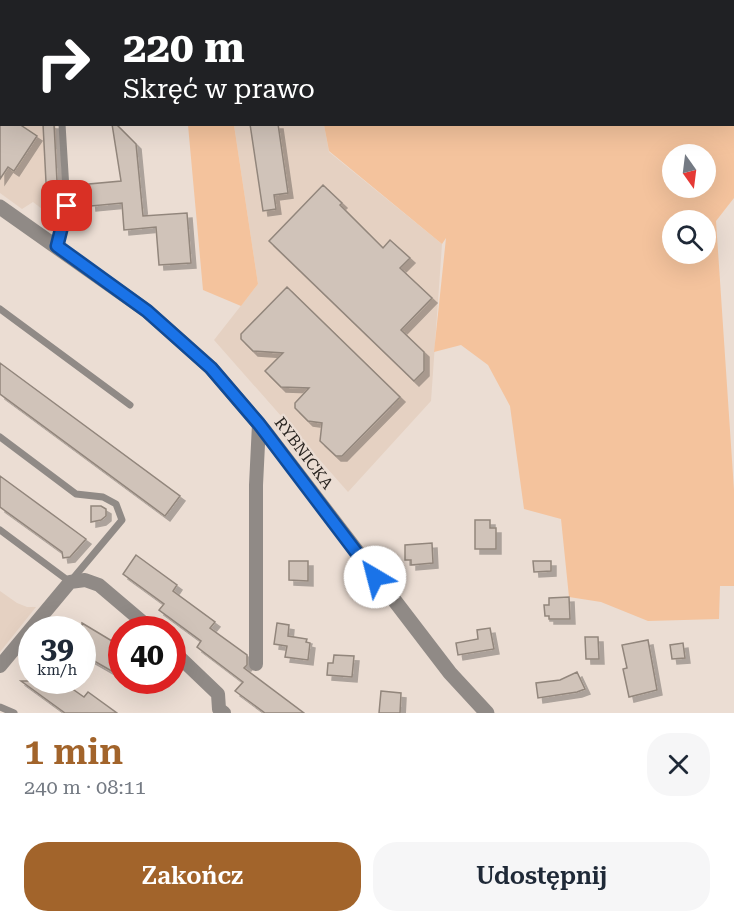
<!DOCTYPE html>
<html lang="pl">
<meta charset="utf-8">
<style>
:root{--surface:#fff;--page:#f6f6f7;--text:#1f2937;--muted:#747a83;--accent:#a2642b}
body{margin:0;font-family:"Roboto Serif",serif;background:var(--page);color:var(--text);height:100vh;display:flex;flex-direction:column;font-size:22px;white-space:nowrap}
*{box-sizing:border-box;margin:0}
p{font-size:20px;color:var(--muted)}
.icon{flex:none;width:33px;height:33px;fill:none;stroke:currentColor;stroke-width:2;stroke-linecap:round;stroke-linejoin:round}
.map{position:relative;height:713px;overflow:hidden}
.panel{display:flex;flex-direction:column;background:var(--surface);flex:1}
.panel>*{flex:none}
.top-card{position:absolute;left:0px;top:0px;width:735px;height:126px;box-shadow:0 6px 24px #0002;background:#202124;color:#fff;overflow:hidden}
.needle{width:39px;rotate:166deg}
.fabs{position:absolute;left:662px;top:144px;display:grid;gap:12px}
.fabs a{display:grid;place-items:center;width:54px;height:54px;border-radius:50%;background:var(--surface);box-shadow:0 6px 24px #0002;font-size:30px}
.speed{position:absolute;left:18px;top:616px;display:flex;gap:12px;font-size:30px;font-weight:700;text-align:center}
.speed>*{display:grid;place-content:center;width:78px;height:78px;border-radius:50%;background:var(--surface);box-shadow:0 6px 24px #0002;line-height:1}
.speed small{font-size:15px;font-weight:400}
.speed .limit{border:9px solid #d22;background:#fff;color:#111}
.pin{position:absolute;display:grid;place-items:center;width:51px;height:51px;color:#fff;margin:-26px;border-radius:12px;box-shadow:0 3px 9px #0006}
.me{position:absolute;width:66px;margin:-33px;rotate:323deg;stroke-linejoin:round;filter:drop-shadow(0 0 4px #0008)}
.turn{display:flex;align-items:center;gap:21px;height:126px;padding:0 24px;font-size:27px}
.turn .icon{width:78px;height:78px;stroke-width:2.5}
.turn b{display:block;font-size:42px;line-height:51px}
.round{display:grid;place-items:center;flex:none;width:63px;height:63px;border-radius:24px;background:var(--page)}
.head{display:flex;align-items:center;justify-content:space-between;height:102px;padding:0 24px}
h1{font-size:36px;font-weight:600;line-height:45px;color:var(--accent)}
.action{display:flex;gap:12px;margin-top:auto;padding:12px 24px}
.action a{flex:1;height:69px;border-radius:24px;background:var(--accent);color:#fff;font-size:24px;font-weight:600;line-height:69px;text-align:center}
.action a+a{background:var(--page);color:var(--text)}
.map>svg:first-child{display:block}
</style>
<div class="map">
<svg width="734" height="713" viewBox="0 0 734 713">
<defs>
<filter id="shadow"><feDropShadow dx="5" dy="5" stdDeviation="0" flood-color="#0004"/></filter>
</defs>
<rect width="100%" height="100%" fill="#ebddd3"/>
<!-- built -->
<path fill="#e5d1c2" d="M0 0H92L2 2V124L56 125 58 207 46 212 33 202 22 209 0 193Z
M234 125H324L329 152 442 244 431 401 348 492 214 340 258 284Z
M0 591 17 603 27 607H36L0 652Z"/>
<!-- green -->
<path fill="#f4c39d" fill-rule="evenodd" d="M301 0H734V198L716 221 734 490V586H720L719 619 648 621 601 602 569 597 561 519 524 509 510 406 488 365 461 345 434 352 446 238 442 244 329 151 324 125 734 124V2ZM672 154H705V188H672ZM672 220H705V254H672Z
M188 125H234L258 284 241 306 203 290Z"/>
<!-- building -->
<path fill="#d0c3b9" stroke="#92867c" stroke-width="1.5" filter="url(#shadow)" d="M0 124H19L37 136 14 171 8 167 0 179Z
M43 124H54L58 201 47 202Z
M112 124H116L136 144 143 216 187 213 191 263 159 265 156 227 124 230 122 203 91 206 89 184 121 181Z
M250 124H278L288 193 274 195 276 209 263 211Z
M323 185 342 203 340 205 383 248 390 240 410 258 400 268 432 298 401 330 424 352V371L414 381 269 241Z
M287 287 400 397 342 456H336L320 441 322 423 308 421 295 408V403L309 388 281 387 265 371 283 353 253 351 241 339V334Z
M0 363 180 496 165 516 0 394Z
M0 476 86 539 70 557 63 558 62 552 0 507Z
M91 506H101L106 509V516L101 520 91 522Z
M475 520H490V528H496V549H475Z
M432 543 433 563 411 565V560H405V545Z
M136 555 177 585 173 591 215 622 210 628 247 655V665L244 668 304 713H265L235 691 243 682 197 647 201 641 159 610 164 604 123 574Z
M289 561H308V581L289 580Z
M533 561H551V571L534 572Z
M569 597 570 619H549V616H545L544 605H549V598Z
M82 623 122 647V677L82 654Z
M277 623 289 625 288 636 307 639 306 642 310 643 308 660 285 657 287 646 274 644Z
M490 628 494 649 458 655 456 643 478 639 477 630Z
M585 637H598L599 659H586Z
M648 640 657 690 629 697 623 669 627 668 622 645Z
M683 643 685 658 672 659 670 645Z
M334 655 354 656 352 677 327 675 328 663H333Z
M577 672 585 689 577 692 538 698 536 683 560 680Z
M21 681H61L84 697 88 692 117 713H65Z
M381 691 401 693 400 713H379Z"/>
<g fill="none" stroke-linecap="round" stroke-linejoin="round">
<!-- service -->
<path stroke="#908a86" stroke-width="7" d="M45 2 46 0
M99 2 100 0
M0 44 2 43
M0 82 2 83
M57 246 67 206 62 124
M0 309 130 405
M0 437 76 494 103 497 116 504 122 520 70 582 0 530
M0 707 14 713"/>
<!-- minor -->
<path stroke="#908a86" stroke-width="14" d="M172 650 218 694 219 709 224 713
M256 664V485L259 424
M0 666 70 582 85 580 99 585 152 630"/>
<!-- tertiary -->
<path stroke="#908a86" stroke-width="15" d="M0 207 147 311 211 368 264 430 450 673 487 713"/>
</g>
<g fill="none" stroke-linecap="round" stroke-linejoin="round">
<defs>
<path id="route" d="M67 206 57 246 147 311 211 368 259 424 375 577"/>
</defs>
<!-- route casing -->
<use href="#route" stroke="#114b97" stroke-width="15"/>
<!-- route -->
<use href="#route" stroke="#1a73e8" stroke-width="10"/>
</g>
<g text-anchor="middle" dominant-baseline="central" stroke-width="4.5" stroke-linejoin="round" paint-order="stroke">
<!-- street labels -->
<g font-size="16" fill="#2b2622" stroke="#ebddd3">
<text transform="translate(304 453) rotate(53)">RYBNICKA</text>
</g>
</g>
</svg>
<div class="fabs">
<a><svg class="needle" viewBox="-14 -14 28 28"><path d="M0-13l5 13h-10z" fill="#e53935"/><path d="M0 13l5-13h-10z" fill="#747a83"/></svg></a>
<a><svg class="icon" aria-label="search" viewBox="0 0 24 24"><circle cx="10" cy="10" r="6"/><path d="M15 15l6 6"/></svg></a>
</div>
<div class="speed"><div>39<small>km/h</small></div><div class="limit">40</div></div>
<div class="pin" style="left:67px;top:206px;background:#d93025"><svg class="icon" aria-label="arrive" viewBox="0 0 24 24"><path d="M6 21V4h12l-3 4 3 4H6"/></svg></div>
<svg class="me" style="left:375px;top:577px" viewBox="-20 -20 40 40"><circle r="19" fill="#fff"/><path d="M0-13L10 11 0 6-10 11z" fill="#1a73e8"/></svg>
<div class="top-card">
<div class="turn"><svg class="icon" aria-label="right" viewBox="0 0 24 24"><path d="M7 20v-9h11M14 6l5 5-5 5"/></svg><div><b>220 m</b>Skręć w prawo</div></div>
</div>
</div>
<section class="panel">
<div class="head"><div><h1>1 min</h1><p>240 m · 08:11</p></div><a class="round"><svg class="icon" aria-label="close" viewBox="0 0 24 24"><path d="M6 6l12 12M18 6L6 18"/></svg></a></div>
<div class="action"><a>Zakończ</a><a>Udostępnij</a></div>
</section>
